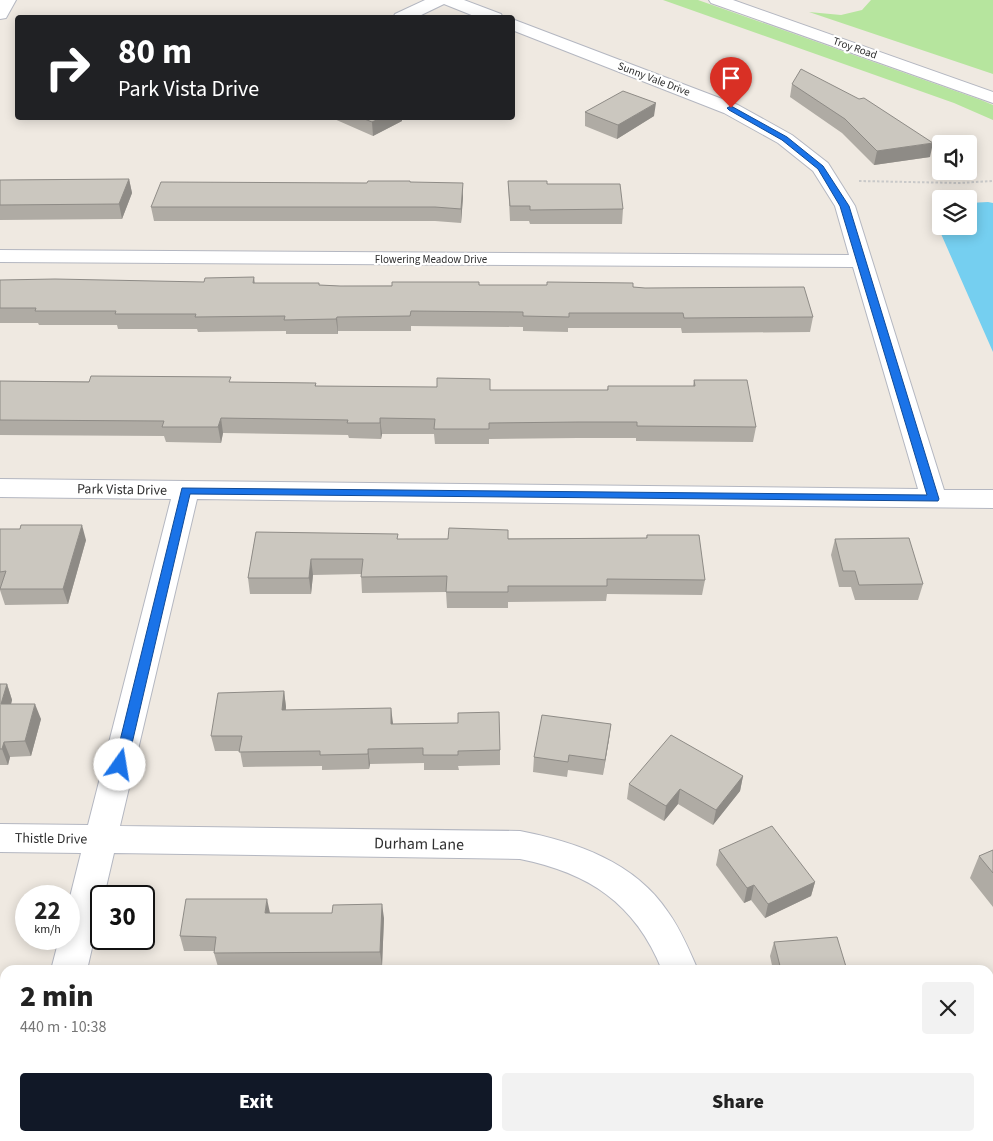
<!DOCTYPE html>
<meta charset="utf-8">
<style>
:root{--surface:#fff;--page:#f2f2f2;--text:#222;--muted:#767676;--accent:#111827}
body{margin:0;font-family:"Source Sans 3",sans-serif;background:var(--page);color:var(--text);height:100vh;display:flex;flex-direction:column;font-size:19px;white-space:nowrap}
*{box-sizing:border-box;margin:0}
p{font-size:16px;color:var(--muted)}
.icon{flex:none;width:28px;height:28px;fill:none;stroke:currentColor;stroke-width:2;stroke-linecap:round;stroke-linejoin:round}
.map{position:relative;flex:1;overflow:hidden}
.drawer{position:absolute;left:0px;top:965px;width:994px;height:176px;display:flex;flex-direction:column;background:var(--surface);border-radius:15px 15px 0 0;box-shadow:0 2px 12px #0003}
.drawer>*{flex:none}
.top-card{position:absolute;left:15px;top:15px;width:500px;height:105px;border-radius:5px;box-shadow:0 2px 12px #0003;background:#202124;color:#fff;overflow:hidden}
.buttons{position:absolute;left:932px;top:135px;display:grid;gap:10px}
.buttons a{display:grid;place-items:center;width:45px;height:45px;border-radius:5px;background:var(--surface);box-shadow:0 2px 12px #0003;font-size:25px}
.speed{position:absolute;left:15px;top:885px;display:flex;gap:10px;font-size:25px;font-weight:700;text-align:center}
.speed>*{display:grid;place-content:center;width:65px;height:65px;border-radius:50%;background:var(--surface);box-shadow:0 2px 12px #0003;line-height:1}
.speed small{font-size:12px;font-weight:400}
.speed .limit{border:2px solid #111;border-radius:8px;background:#fff;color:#111}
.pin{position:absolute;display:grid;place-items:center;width:42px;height:42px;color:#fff;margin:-51px -21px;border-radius:50% 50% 50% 0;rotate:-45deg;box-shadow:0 0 5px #0007}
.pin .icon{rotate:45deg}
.me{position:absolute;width:55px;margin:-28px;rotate:13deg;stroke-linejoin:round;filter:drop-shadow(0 0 4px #0008)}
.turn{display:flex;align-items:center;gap:18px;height:105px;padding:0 20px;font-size:22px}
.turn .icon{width:65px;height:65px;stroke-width:2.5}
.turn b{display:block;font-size:35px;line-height:42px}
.round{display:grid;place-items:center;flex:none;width:52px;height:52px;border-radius:5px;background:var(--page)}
.overview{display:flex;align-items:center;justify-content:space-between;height:85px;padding:0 20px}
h1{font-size:30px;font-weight:800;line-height:38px}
.action{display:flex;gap:10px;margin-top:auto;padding:10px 20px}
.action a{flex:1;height:58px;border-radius:5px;background:var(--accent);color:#fff;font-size:20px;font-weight:800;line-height:58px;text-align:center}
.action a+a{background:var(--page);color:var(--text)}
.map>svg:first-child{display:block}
</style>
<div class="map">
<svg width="993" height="1141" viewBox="0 0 993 1141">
<rect width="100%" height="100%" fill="#efe9e1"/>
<!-- green -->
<path fill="#b6e59e" d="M663 0H698L981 100 993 105V120L954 103Z
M871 0H993V74L809 12 841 15 862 10Z"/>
<!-- water -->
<path fill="#75cff0" d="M988 202 993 203V352L938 227 937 211 941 210V226H969V203Z"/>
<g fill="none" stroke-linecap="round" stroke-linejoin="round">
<defs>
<path id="street" d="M0 0H16L6 18 0 19Z
M425 0H464L501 14 503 18H479L444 4 415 18H393L395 14Z
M512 19 738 105 792 135 828 163 855 206 944 490H993V508L197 499 120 826 520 831C576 842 635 862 668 912 681 930 689 950 698 970H662C635 903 589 873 520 859L114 853 104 896H101V908L87 970H51L59 939H69V901L81 853 0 852V824L88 825 171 499 0 497V479L918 489 853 267 0 262V250L849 255 835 206 813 171 778 143 724 113 512 30Z
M8 1136H46L45 1141H7Z
M683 1136H721V1141H683Z"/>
<path id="secondary" d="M709 0H733L993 92V103L711 3Z"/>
</defs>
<!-- street casing -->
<use href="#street" stroke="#b4b7c1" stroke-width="2"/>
<!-- secondary casing -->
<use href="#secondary" stroke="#b4b7c1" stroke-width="2"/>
<!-- path -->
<path stroke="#c9c9c9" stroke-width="2" stroke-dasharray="2.5 2" stroke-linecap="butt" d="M859 181 959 183 993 181"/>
<!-- street -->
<use href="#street" fill="#fff" fill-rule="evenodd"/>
<!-- secondary -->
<use href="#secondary" fill="#fff" fill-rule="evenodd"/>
</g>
<!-- wall -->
<path fill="#afaba4" d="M792 84 930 157 874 165 842 133 790 97Z
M585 112 654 116 617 139 585 126Z
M332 118H402V121L373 136Z
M129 179 132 193 122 219 0 220V180Z
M508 181 547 184 623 209 622 224H530L529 221H510Z
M410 182 463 197 461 223 435 221H154L151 207 367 183Z
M254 277 255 283 340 286 479 285 633 287 813 317 810 332 682 333 681 328H568V332L523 331V327L411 326V331H338V334H286V331L198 332 197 329H118L117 325H39L38 323H0V280L204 282Z
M694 380 756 427 753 442 636 441V438H578L489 439V444H435L434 434H382L381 439 349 438 348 435 223 433 221 443 166 442 164 436 0 435V381L316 383V386L490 390H607L608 386H693Z
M0 529 86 540 68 604 5 605 0 590Z
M256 532 398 539 646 538 647 535 705 580 702 595 607 594 606 601 508 602V608H447L446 592 362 593 361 574 313 575 311 594H250L248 578Z
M835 539 923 584 918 600H855L851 587H839L831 555Z
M0 684H7L12 700 11 704 41 719 31 756 10 757 8 765H0Z
M284 691 286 707V710L393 724 500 750V765L458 766 459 770H424V763L370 764 369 769 322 770V766L243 767 240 751H215L211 736Z
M611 724 609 739 603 775 568 770 567 777 533 772 534 757Z
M743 776 740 791 713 825 678 804 664 821 627 799 629 784Z
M719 850 815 882 811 896 765 918 751 900 744 903 716 865Z
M993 850V907L970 878 979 856Z
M270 913 384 918 382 966 218 967 214 953V951H184L180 936Z
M774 942 847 970H773L770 956Z
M529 1136H598V1141H529Z
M813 1136H883L884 1141H814Z"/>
<!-- shaded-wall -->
<path fill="#8e8b86" d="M656 103 654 116 617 139 618 125Z
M381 118H402V121L373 136 372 122Z
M933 143 930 157 874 165 877 151Z
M129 179 132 193 122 219 119 204Z
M463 183V197L461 223V209Z
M337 317 338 331V334L336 319Z
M221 418 223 433 221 443 218 427Z
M380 418 382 434 381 439 380 423Z
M82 525 86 540 68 604 63 589Z
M311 559 313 575 311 594 309 578Z
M7 684 12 700 7 720 1 704Z
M284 691 286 707 284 725 282 710Z
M35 704 41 719 31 756 25 741Z
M391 708 393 723 392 740 391 724Z
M611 724 609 739 603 775 605 760Z
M4 742 10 757 8 765 2 749Z
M368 749 370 764 369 769 368 754Z
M743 776 740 791 713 825 716 810Z
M680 789 678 804 664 821 666 806Z
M815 882 811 896 765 918 768 904Z
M754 885 751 900 744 903 747 888Z
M267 899 270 913H265Z
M382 904 384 918 382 966 380 952Z
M198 1136H204L203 1141H197Z"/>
<!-- building -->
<path fill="#cbc7bf" stroke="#8e8b86" d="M801 69 859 99 864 98 933 143 877 151 845 119 792 84Z
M623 91 656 103 618 125 585 112Z
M362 118H381L372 122Z
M129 179 119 204 0 205V180Z
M368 181H410V182L463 183 461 209 435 207H151L161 182 367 183Z
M508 181H547V184H620L623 209 530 210V206H510Z
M254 277 253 283H319V285L340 286H392V282H479V285H547V282L633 283V287L645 288 804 287 813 317 684 318 683 313H569V317L523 316V312L411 311 410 316 337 317 336 319 284 320 285 316 195 317 196 314H115L116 311H35L36 308H0V280L55 279 204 282 205 278Z
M91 376 231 377 229 382 316 383 315 386 437 387V378L490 379V390H608V386H695L694 380H747L756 427 637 426V422H579L489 423V429H434L435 419 380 418V423H347L348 420 221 418 218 427H162L164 421 0 420V381L89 382Z
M21 525H82L63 589H0L6 571 0 572V529H20Z
M449 528 508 530V539L647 538V535H699L705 580 607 579V586H508V592H446L447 576 361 577 363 559H311L309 578H248L256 532 398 534 397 539H448Z
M909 538 923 584 859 585 855 571H843L835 539Z
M0 684H7L1 704H35L25 741 4 742 2 749H0Z
M284 691 282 710 391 708V724L458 723V713L499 712 500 750 458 751V755H423V748L368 749V754L320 755V751L239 752 242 736H211L218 693Z
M542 715 611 724 605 760 569 755 568 762 534 757Z
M671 735 743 776 716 810 680 789 666 806 629 784Z
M772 826 815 882 768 904 754 885 747 888 719 850Z
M993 850V873L979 856Z
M186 899H267L265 913H332L333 905 382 904 380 952 214 953 216 937 180 936Z
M837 937 847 970H781L774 942Z
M140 1136H198L197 1141H139Z
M530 1136H592V1141H530Z
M820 1136H883L884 1141H821Z"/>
<!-- route -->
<path fill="#1a73e8" stroke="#114b97" d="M731 106 787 137 823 166 849 206 939 499 938 501 190 494 127 765 125 769 120 770 116 769 114 765 182 488 927 495 840 206 818 169 782 140 729 110 727 108Z"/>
<g text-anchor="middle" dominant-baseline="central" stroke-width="4.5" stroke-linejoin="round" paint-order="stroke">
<!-- far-street labels -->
<g font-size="11" fill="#2e2e2e" stroke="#fff">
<text transform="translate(855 48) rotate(19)">Troy Road</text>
<text transform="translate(654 79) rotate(21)">Sunny Vale Drive</text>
<text x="431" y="259">Flowering Meadow Drive</text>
</g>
<!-- street labels -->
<g font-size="14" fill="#2e2e2e" stroke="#fff">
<text transform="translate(122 490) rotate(1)">Park Vista Drive</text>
<text transform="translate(51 839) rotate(1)">Thistle Drive</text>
</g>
<!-- near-street labels -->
<g font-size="16" fill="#2e2e2e" stroke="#fff">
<text transform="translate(419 844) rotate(1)">Durham Lane</text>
</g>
</g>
</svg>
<div class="buttons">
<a><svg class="icon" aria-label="sound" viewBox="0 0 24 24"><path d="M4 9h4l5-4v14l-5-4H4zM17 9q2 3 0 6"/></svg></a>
<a><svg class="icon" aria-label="layers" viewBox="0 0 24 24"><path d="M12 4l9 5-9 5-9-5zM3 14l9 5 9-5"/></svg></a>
</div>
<div class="speed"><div>22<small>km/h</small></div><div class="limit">30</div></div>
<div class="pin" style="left:731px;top:108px;background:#d93025"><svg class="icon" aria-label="arrive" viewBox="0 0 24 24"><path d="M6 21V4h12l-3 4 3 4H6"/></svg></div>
<svg class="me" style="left:120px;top:765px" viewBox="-20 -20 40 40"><circle r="19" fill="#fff"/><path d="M0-13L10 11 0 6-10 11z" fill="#1a73e8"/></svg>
<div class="top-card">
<div class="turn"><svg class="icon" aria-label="right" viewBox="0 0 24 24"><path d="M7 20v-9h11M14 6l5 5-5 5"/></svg><div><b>80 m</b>Park Vista Drive</div></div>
</div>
<section class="drawer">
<div class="overview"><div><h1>2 min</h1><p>440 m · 10:38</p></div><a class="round"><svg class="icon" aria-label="close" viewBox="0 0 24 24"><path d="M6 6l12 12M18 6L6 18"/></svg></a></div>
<div class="action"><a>Exit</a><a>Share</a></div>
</section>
</div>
